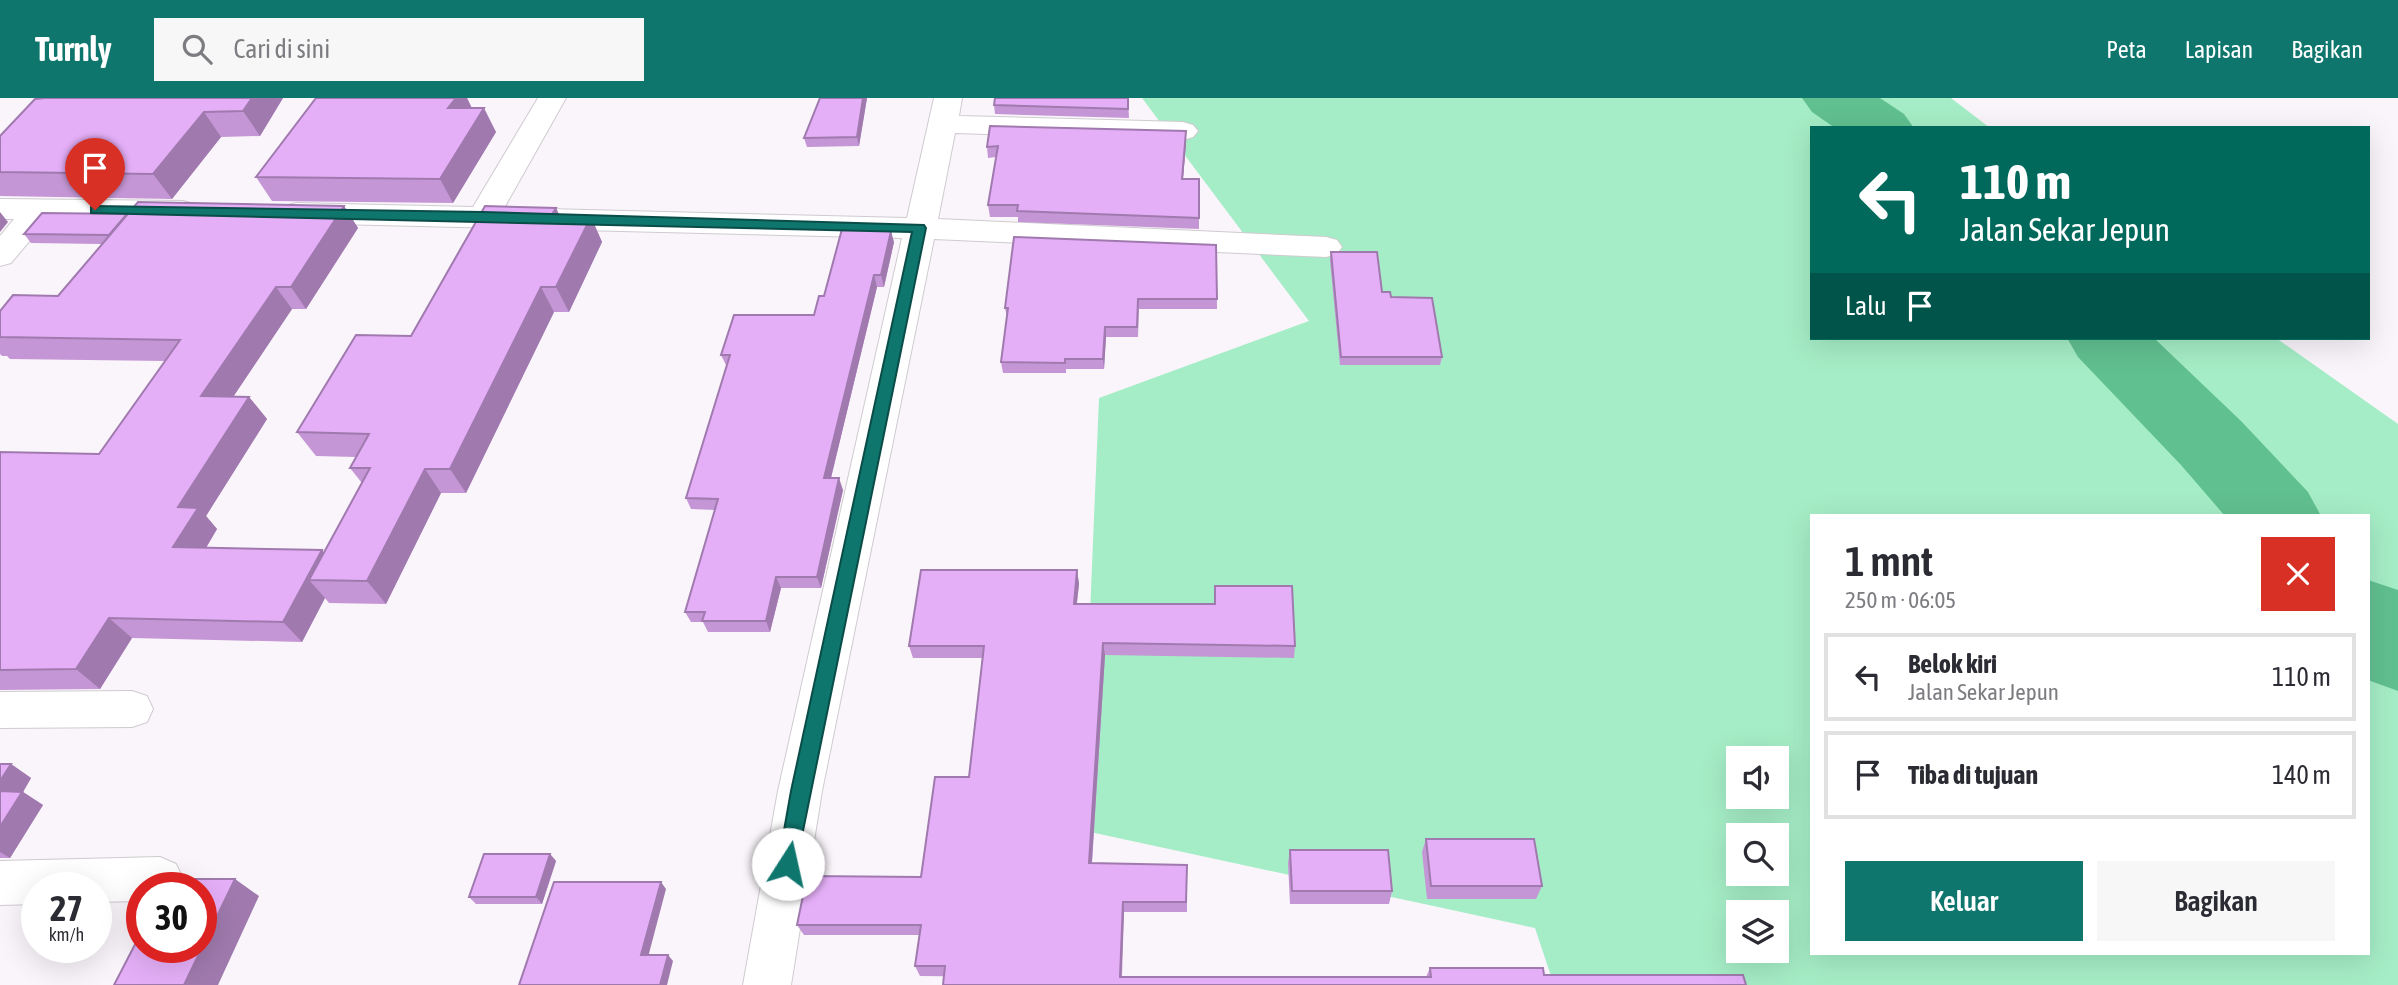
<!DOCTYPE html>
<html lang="id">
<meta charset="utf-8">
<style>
:root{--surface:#fff;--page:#f7f7f7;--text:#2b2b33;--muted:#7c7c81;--line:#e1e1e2;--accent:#0f766e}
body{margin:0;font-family:"Asap Condensed",sans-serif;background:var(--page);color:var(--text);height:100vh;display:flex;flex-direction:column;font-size:26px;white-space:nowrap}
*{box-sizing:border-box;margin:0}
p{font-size:23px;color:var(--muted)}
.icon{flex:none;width:38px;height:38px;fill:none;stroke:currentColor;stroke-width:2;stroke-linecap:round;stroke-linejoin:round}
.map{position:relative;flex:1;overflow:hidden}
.details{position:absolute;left:1810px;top:416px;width:560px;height:441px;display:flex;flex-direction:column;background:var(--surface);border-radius:0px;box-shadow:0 7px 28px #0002}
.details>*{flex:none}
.hud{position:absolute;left:1810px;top:28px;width:560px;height:214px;border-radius:0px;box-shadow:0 7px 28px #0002;background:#00695c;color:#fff;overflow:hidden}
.tools{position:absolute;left:1726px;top:648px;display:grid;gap:14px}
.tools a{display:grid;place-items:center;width:63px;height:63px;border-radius:0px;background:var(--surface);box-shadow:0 7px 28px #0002;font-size:35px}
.speed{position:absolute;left:21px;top:774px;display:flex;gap:14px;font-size:35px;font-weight:700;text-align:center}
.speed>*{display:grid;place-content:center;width:91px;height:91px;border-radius:50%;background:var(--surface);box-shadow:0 7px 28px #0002;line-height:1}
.speed small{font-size:18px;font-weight:400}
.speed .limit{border:10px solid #d22;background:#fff;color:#111}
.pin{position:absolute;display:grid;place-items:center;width:60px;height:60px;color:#fff;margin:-72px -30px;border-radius:50% 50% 50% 0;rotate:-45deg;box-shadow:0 0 7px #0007}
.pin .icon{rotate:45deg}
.me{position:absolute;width:77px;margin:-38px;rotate:10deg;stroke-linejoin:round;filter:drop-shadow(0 0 5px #0008)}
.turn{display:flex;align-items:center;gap:24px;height:147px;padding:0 35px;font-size:32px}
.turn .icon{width:91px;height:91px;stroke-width:2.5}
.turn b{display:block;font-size:49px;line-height:60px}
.then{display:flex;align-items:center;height:66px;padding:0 35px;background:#0003;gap:14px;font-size:26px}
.round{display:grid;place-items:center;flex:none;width:74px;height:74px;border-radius:0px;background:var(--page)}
.summary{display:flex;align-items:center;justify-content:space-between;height:119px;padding:0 35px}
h1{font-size:42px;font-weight:600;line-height:52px}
.cta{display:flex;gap:14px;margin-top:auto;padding:14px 35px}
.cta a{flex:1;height:80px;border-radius:0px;background:var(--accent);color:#fff;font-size:28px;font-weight:600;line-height:80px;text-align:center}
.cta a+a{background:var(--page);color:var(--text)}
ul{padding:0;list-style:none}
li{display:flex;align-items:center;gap:21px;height:88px;margin:0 14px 10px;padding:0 21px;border:4px solid var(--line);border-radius:0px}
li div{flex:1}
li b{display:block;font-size:26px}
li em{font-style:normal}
header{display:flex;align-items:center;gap:42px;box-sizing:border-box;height:98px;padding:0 35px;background:var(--accent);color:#fff}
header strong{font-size:33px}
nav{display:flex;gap:38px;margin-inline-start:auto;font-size:24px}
.search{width:490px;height:63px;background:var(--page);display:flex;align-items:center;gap:18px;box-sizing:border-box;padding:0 24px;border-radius:0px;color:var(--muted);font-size:26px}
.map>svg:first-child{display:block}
</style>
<header>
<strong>Turnly</strong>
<div class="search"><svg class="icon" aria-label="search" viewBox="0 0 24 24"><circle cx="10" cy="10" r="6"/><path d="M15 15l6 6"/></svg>Cari di sini</div>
<nav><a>Peta</a><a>Lapisan</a><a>Bagikan</a></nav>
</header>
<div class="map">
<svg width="2398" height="887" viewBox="0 0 2398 887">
<rect width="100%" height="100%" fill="#f9f5fa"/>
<!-- green -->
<path fill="#a5edc6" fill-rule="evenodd" d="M1142 0H1951L1990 30H1811V240H2276L2398 326V887H1554L1535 830 1081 732 1099 300 1309 223ZM1811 418H2368V856H1811ZM1738 660H1776V698H1738ZM1738 737H1776V775H1738ZM1738 814H1776V852H1738Z"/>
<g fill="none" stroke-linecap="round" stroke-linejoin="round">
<!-- river -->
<path fill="#61c090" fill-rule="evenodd" d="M1802 0H1880L1904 16 1914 30H1835L1812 14Z
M2067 240H2154L2241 323 2308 394 2321 418H2225L2181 367 2078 259Z
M2368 482 2398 492V593L2368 582Z"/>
<defs>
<path id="minor" d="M538 0H566L504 110 907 120 934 0H962L959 18 1183 24 1193 27 1198 33 1193 39 1183 42 955 35 938 121 1326 139 1337 142 1342 149 1337 156 1326 159 934 141 822 693 791 887H743L778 693 902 140 296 125 285 122 280 115 285 108 296 105 473 109Z
M0 101 183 103 194 106 199 113 194 120 183 123 48 121 11 165 0 168V138L14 121H0Z
M132 593 147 598 153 611 147 624 132 629 0 630V594Z
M160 759 176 766 183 781 179 789H142V803L96 804V789H37V806L0 807V763Z"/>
</defs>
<!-- minor casing -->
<use href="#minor" stroke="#cfcbd0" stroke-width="2"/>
<!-- minor -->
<use href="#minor" fill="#fff" fill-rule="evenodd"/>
</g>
<!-- wall -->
<path fill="#c596d5" d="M283 0 260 38 221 39 172 101 0 98V38Z
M316 0H467L472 10 496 34 453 105 272 103 256 79Z
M820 0H867L859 48 807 49 804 40Z
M1128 0 1129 20 995 16 994 7Z
M990 28 1186 44 1183 81H1199V131L1018 124V119H990L988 107 996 59 988 60 987 49Z
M344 108 358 130 306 211H292L233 299H249L267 321 206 418 217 431 206 450 324 454 362 385 350 370 356 359 316 358 297 334 411 238 556 110 560 118 591 119 602 144 569 214H554L466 395H441L386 506 329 505 325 500 302 544 132 540 100 591 0 592V354L99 356 165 263 10 261 7 258H2L0 256V213L58 198 102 146 31 145 24 136 127 116Z
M894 144 884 189H877L831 380 843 392 821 490H781L770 534H708L703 524H691L685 514 715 412 691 411 686 400 727 269 721 257 814 217 824 198Z
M1216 147 1217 211H1139L1138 239H1106L1104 271H1066V275H1003L1001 264 1007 220 1005 210Z
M1331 154 1382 194 1391 199 1442 259 1440 267H1340L1330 163Z
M1077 472 1079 486 1077 506 1295 548 1294 560 1105 557 1092 766 1187 767V814H1124L1122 879H1426L1430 870 1746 887 920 878 915 868 919 837H804L797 827 921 779 969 679 983 560H913L909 548Z
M0 666H11L31 680 23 694 43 707 10 760H0Z
M1426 741 1542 788 1536 801H1427L1422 754Z
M1290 752 1392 793 1389 806H1290L1288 765Z
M550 756 556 763 542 806H476L469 799Z"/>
<!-- shaded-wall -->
<path fill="#a07aae" d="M252 0H283L260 38 243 13Z
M456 0H467L474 15 448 10Z
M863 0H867L859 48 857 39Z
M484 10 496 34 453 105 440 81Z
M204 14 221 39 172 101 153 76Z
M1186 33V44L1182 92V81Z
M344 108 358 130 306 211 291 189Z
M556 110 567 135 551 118Z
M0 114 8 124 0 134Z
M591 119 602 144 569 214 556 189Z
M891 133 894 144 884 189 881 177Z
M874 177 877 189 828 392 824 380Z
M276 189 292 211 219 320 201 298Z
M541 189 554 214 466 395 450 371Z
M1105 229 1106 239 1104 271 1103 261Z
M249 299 267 321 206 418 217 431 194 470 173 449 178 409Z
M425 371 441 395 386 506 367 483Z
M839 380 843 392 821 490 817 479Z
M322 452 340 473 309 482 325 500 302 544 283 524Z
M1077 472 1079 486 1075 519 1074 506Z
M776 479 781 490 770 534 766 523Z
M109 520 132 540 100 591 76 571Z
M1103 545 1105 557 1091 776 1089 765Z
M11 666 31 680 23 694 43 707 10 760 0 754V683Z
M550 756 556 763 542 806 536 799Z
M235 781 259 798 218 887H184Z
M661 784 666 791 647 863 641 857Z
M1123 804 1124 814 1121 887 1120 879Z
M668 857 673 863 667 887H660Z"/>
<!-- building -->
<path fill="#e5aff8" stroke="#a07aae" stroke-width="2" d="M45 0H252L243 13 204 14 153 76 0 74V38L35 1Z
M316 0H456L448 10H484L440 81 256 79Z
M820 0H863L857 39 804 40Z
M995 0H1128V11L994 7Z
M990 28 1186 33 1182 81H1199V120L1017 113 1018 107H988L998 48 987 49Z
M138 104 344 108 291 189H276L201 298 249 299 178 409 198 410 173 449 322 452 283 524 109 520 76 571 0 572V354L99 356 180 242 0 239V213L13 197 58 198Z
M485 108 556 110 551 118 591 119 556 189H541L450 371H425L367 483 309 482 370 370H350L369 336 297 334 356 237 411 238Z
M42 115 127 116 109 137 24 136Z
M842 131 891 133 881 177H874L824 380H839L817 479H776L766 523H702L705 514H685L718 401 686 400 730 257H721L734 217H814L819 198H824Z
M1014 139 1216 147 1217 201H1138L1137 229H1105L1103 261H1065V265L1001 264 1008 210H1005Z
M1331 154H1377L1382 194H1390L1391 199 1432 200 1442 259H1341Z
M921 472H1077L1074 506H1215V488H1292L1295 548 1103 545 1089 765 1187 767 1186 804H1123L1120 879H1431L1430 870H1543L1544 877H1743L1746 887H943L945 868H915L921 827H797L807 778 921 779 935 679H969L984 548H909Z
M0 666H11L0 683Z
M0 693 22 694 0 729Z
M1426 741H1534L1542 788H1431Z
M1290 752H1388L1392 793H1292Z
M484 756H550L536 799H469Z
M168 781H235L184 887H114L142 833V849H201V789H164Z
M554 784H661L641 857H668L660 887H519Z"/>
<!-- route -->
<path fill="#0f766e" stroke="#0a4d48" stroke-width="2" d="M95 108 483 114 924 127 926 130 795 772 788 775 781 772 778 766 791 693 912 134 91 115V109Z"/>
</svg>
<div class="tools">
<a><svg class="icon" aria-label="sound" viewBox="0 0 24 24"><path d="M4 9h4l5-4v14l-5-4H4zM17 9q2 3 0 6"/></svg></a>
<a><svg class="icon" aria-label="search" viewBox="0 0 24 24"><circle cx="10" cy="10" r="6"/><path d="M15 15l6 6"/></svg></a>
<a><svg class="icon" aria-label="layers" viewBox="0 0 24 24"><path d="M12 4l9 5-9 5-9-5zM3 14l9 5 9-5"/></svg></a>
</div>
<div class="speed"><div>27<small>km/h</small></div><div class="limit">30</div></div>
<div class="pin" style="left:95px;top:112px;background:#d93025"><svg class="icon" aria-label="arrive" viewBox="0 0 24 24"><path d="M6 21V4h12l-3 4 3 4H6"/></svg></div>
<svg class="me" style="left:788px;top:766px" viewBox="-20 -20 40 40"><circle r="19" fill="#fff"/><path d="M0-13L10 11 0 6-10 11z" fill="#0f766e"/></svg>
<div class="hud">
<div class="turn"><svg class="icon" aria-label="left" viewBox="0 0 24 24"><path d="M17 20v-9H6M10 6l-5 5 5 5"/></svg><div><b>110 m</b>Jalan Sekar Jepun</div></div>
<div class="then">Lalu<svg class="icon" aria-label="arrive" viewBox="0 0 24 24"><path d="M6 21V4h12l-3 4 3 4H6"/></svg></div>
</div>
<section class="details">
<div class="summary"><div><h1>1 mnt</h1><p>250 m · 06:05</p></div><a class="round" style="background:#d93025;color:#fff"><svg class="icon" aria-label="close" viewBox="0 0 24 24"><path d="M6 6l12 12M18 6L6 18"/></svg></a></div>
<ul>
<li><svg class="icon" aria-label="left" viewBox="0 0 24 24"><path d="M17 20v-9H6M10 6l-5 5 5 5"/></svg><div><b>Belok kiri</b><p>Jalan Sekar Jepun</p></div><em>110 m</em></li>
<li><svg class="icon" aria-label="arrive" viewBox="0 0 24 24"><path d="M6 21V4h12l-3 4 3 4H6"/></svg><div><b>Tiba di tujuan</b></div><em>140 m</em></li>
</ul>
<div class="cta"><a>Keluar</a><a>Bagikan</a></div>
</section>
</div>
